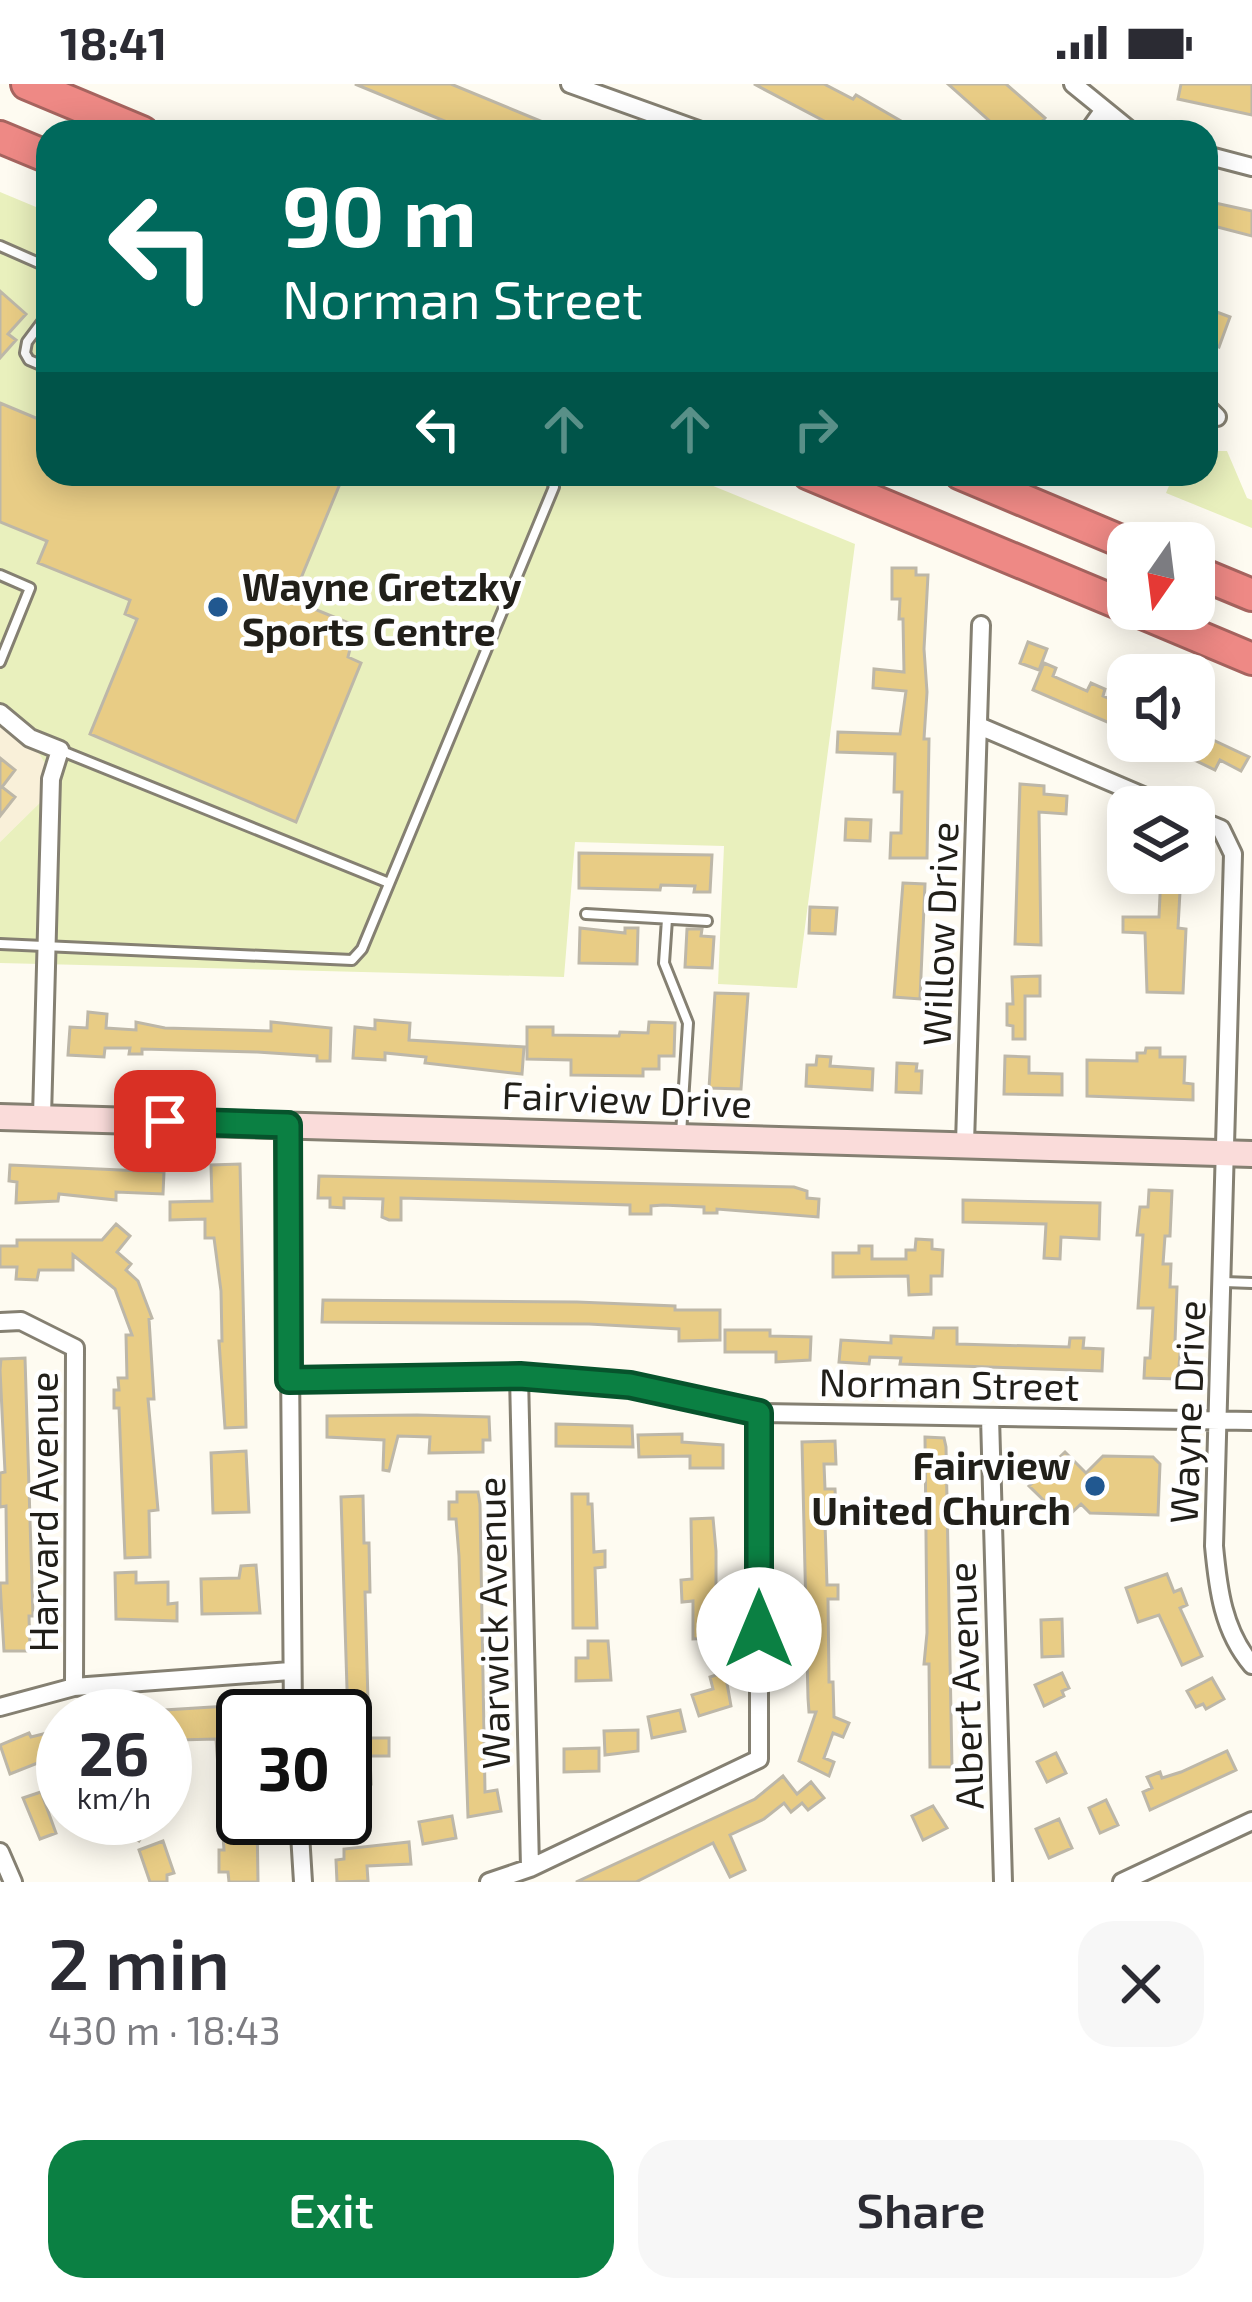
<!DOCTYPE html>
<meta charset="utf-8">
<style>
:root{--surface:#fff;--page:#f7f7f7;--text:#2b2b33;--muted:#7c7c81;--accent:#0b8043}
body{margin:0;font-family:"Exo 2",sans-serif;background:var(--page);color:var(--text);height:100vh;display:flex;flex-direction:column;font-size:45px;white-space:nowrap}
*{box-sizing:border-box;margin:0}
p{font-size:39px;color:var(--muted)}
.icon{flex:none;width:66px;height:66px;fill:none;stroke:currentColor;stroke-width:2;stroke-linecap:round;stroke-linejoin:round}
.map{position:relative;height:1798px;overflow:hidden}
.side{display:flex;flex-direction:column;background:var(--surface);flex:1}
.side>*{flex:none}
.guide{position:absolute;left:36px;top:36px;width:1182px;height:366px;border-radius:36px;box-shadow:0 6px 30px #0003;background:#00695c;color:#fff;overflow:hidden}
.needle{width:78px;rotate:194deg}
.tools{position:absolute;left:1107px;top:438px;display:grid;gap:24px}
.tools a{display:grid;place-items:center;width:108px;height:108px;border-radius:24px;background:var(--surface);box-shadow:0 6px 30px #0003;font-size:60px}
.speed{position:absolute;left:36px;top:1605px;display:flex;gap:24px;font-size:60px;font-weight:700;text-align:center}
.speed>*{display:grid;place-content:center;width:156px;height:156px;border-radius:50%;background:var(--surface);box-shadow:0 6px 30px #0003;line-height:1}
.speed small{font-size:30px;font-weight:400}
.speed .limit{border:6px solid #111;border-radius:18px;background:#fff;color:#111}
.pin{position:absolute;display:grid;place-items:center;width:102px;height:102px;color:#fff;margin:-51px;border-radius:24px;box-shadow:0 6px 18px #0006}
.me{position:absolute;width:132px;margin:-66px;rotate:0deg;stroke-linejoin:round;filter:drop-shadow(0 0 9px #0008)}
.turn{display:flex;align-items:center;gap:42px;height:252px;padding:0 48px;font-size:54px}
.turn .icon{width:156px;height:156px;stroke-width:2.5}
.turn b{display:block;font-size:84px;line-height:102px}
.lanes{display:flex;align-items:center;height:114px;padding:0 48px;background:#0003;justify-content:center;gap:60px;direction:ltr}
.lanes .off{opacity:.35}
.round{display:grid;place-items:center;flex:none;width:126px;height:126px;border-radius:36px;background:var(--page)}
.head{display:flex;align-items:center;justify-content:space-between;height:204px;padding:0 48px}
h1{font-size:72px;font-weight:600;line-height:90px}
.button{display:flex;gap:24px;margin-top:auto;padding:24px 48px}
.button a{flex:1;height:138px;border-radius:36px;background:var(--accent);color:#fff;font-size:48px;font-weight:600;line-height:138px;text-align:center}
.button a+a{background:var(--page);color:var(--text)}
.status{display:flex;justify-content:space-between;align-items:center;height:84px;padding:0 60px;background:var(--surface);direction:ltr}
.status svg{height:33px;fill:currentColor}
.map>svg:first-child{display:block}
</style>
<div class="status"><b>18:41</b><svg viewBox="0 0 49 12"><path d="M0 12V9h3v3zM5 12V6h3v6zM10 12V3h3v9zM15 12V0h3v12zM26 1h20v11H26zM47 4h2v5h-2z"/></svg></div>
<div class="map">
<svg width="1252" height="1798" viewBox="0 0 1252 1798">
<rect width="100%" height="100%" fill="#fefbf1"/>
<!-- built -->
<path fill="#f9f0d9" d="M0 622 23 643 58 701 0 758Z"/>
<!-- green -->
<path fill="#e9f0bd" d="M0 108 48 128V390H684L855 460 797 904 718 900 724 762 575 758 564 893 0 879V758L58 701 23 643 0 622Z
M1206 367H1227L1247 414 1252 416V444L1166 409 1174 390H1206Z"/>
<!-- building -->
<path fill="#e8cc85" stroke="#bdb7a8" stroke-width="3" d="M355 0H451L567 48H471Z
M754 0H824L853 15 856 11 920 48H845Z
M948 0H1006L1045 34 1033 48H1002Z
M1181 0H1252V31L1178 15Z
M1206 117 1252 127V152L1206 140Z
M0 207 26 230 8 250 16 256 0 274Z
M1206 224 1230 233 1219 263 1206 258Z
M0 319 48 339V390H344L292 516 356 542 348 573 361 579 296 738 90 650 137 535 125 530 130 516 38 479 47 457 0 438Z
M892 484H916V491H928L924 565 927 608 924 655H929L927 774H890L891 749H901L902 708H894L895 670 837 668 838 648 900 650 906 607 873 604 874 585 904 588 903 535H899L900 515H892Z
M1028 558 1047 565 1039 586 1020 579Z
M1044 579 1056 584 1053 592 1087 607 1091 599 1105 605 1103 612 1128 623V647L1033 606Z
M1194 647 1249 673 1241 687 1220 676 1215 686 1155 657H1194Z
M0 674 15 686 2 703 15 713 0 732Z
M1020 700 1044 702V710L1067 712 1066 730 1039 728 1041 861 1015 860Z
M846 735 871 736 870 757 845 756Z
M579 769 712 771 710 808H694L695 802 661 801 660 806 579 804Z
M1161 789 1181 790 1178 844 1186 845 1183 909 1147 908 1145 849 1123 848V833H1159Z
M903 799 925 800 920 915 894 913Z
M810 823 837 824 835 850 809 849Z
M580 844 625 849V844H638L637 880 579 879Z
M687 845H702L701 852 714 853 712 884 685 883Z
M1040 892V912H1025V955H1013V942L1007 941V920H1013L1012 893Z
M715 909 748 910 741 1005 709 1004Z
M88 928 107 930 106 944 136 946V938L165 944 271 947V938L331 944 330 977H317V972L257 968 142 965V970H129L130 964H105L104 973 68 971 70 943 87 944Z
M375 936 410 939 409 956 524 963 522 990 425 979 426 973 385 969V976L353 974 355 943 375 945Z
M649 938 675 939 674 972H659V985H643V992L571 991V976L527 975V943H553V951L619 952 620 948 648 949Z
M1146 964H1160V973H1185L1184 999 1193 1000V1016L1087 1012V976L1137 977V969H1145Z
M817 972 831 973 830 982 873 985 872 1006 806 1002 807 981H816Z
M1005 972 1029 973V989L1062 990V1011L1004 1010Z
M897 979 917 980 916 987H922L921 1009 896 1008Z
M240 1080 246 1343 225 1344 219 1257H222L221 1207 214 1154H205V1135L170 1136V1118L212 1117 211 1081Z
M10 1081 164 1088 163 1110 116 1108V1116L59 1110 58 1117 16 1119 17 1098 9 1097Z
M319 1092 794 1103 807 1107V1114L819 1115 818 1133 717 1125V1129H704V1123L663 1121 651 1122V1130H630V1121L401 1114V1136H389L382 1133 383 1115 344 1114V1124L330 1123V1114H318Z
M1149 1106 1172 1107 1170 1152H1165L1163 1180H1171L1170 1203H1177L1175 1258H1181L1178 1295 1144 1294 1145 1274H1150L1153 1224H1138L1143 1151H1137L1140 1123H1148Z
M963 1116 1100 1119 1099 1155 1061 1153 1060 1175 1044 1174 1046 1140 963 1138Z
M116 1140 130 1152 117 1168 131 1180 126 1186 138 1197 152 1234 149 1235 154 1315H148L158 1426 149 1427 150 1473 125 1474 119 1324H114V1306H119L118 1294H127L126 1251H132L115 1205 73 1171V1186H39L37 1196 16 1195 17 1183H0V1162H17V1156H102Z
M916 1155 932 1156V1165L943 1166 942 1192H931V1210L909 1211 908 1192 833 1193V1169H859V1162H872V1175H906V1166H915Z
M323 1216 577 1218 675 1222V1226H720V1256L679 1257V1245L589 1240 322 1238Z
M934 1244H957V1260L1069 1263 1070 1254H1084L1083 1264 1103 1265 1102 1287 900 1280 901 1274 870 1273 869 1280 839 1278 841 1256 891 1259V1252L933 1254Z
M725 1246H770V1252L811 1253 810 1276 776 1278V1268H725Z
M25 1274 33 1532H29L30 1567H4L0 1499H7L6 1422 0 1423V1389L5 1388 0 1286 1 1275Z
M417 1331 489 1333 490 1356H483V1368L429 1369 430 1353 398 1352 389 1387 383 1386 384 1356 327 1353V1332Z
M556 1340 632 1342 633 1363 556 1362Z
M682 1350V1358L723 1361V1384H690V1372L639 1373 638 1351Z
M925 1353 944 1354 946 1363 952 1683H930L929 1580H924L927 1549Z
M835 1357 836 1380H824L825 1405H835L836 1427H827L825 1439 827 1501H838V1515H828L829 1598H833L834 1633 849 1639 843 1653 833 1649 824 1674 834 1678 829 1692 799 1677 816 1628H809L808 1614 802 1358Z
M246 1367 249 1428 213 1429 211 1369Z
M1065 1368 1086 1389 1103 1372 1153 1373 1160 1380 1158 1431 1090 1429 1081 1420 1064 1436 1029 1402Z
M457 1408H478L480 1420 485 1708 497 1706 501 1727 468 1733 459 1472 456 1435H449V1418H457Z
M572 1410H588V1420H592L594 1468 605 1467V1483L595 1484 597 1544H573Z
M363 1412 364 1459H369L370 1508H365L369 1654H389V1672H370L371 1700H350L341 1413Z
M713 1434 716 1467V1554L693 1555V1517L682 1518 681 1496 692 1495 691 1435Z
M256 1481 260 1529 202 1530 201 1495 239 1494 241 1482Z
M136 1488V1499L168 1498V1520L177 1519V1537L116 1535 115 1489Z
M1167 1490 1174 1508 1181 1505 1187 1521 1180 1524 1202 1572 1182 1581 1159 1531 1138 1538 1126 1504Z
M1062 1535 1063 1572 1042 1573 1041 1536Z
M588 1557H608L611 1596 576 1597V1574H588Z
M725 1588 731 1622 699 1632 692 1611 713 1605 710 1593Z
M1062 1589 1069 1604 1062 1607 1064 1612 1044 1622 1035 1601Z
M1212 1594 1224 1615 1206 1625 1203 1620 1196 1623 1187 1607Z
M228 1622 243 1624V1659H239L243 1734H257L258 1798H229L228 1788H219V1766H224L216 1655 178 1656V1662H165V1626Z
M680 1626 685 1647 652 1654 648 1633Z
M63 1645V1669L10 1690 0 1661 29 1649 31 1653Z
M638 1646V1667L605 1671 604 1647Z
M599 1664V1687L564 1688V1665Z
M1227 1667 1236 1686 1150 1726 1143 1708 1152 1704 1147 1693 1160 1688 1162 1694 1181 1688Z
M1056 1669 1066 1689 1047 1698 1037 1678Z
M783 1692 797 1710 811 1698 824 1714 808 1726 802 1719 791 1728 784 1719 764 1735 730 1751 745 1786 730 1793 713 1759 636 1798H576L755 1715Z
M41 1708 56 1749 40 1755 23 1714Z
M1106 1716 1118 1741 1100 1749 1089 1724Z
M933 1722 947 1744 923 1756 912 1732Z
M452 1732 456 1754 423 1760 419 1738Z
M103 1734H154L139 1757Z
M1059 1735 1072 1764 1049 1774 1036 1745Z
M163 1757 174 1789 167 1791V1798H150L139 1766Z
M409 1758 411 1780 367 1782 368 1797 337 1798 336 1776 344 1775V1765Z"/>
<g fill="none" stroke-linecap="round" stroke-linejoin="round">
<defs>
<path id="lane" d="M0 162 48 183
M48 230 27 258 25 269 29 276 48 284
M0 491 30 504 0 578
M62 667 389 799
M586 830 707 837
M667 835 664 879 688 939 681 1050
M0 860 352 876 362 865 554 403 550 393 542 390
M1224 1198 1252 1199"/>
<path id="street" d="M570 0 704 48
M1073 0 1132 48
M1088 48 1103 27
M1206 71 1252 83
M1206 322 1217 333
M0 629 30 654 60 666 51 695 42 1033
M979 642 1169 723
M1194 734 1221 745 1233 770 1214 1462C1218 1505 1223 1547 1252 1581
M288 1041 293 1632
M965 1059 981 541
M0 1238 21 1237 75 1264 74 1603
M519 1292 530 1784
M289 1296 519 1292 630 1301 759 1329 1252 1337
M990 1333 1003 1798
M0 1623 74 1603 290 1587
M299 1734 303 1798
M0 1768 13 1798
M489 1798 530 1784 759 1675V1329
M1122 1798 1252 1737"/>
<path id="secondary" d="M0 1033 1252 1070"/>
<path id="highway" d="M27 0 142 48
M0 53 48 73
M809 390 1128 523
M961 390 1128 460
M1194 487 1252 511
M1133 525 1252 575"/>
</defs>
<!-- lane casing -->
<use href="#lane" stroke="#858072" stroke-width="14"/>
<!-- street casing -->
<use href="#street" stroke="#858072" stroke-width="22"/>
<!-- secondary casing -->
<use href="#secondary" stroke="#858072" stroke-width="30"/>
<!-- highway casing -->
<use href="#highway" stroke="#a6645f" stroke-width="36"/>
<!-- lane -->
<use href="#lane" stroke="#fff" stroke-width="8"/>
<!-- street -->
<use href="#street" stroke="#fff" stroke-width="16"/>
<!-- secondary -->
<use href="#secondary" stroke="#fadcda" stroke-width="24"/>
<!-- highway -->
<use href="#highway" stroke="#ee8985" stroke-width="30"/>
</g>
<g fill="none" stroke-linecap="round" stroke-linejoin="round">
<defs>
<path id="route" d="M165 1037 288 1041 289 1296 520 1292 630 1301 759 1329V1546"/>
</defs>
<!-- route casing -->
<use href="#route" stroke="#07532c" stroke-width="30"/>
<!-- route -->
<use href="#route" stroke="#0b8043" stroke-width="21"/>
</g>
<!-- markers -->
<g fill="#215890" stroke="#fff" stroke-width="4.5">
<circle cx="218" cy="523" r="12"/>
<circle cx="1095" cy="1402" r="12"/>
</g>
<g text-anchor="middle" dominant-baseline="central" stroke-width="9" stroke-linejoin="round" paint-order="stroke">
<!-- poi labels -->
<g font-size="39" font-weight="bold" fill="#211f19" stroke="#fff" text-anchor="start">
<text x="242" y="501">Wayne Gretzky<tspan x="242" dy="45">Sports Centre</tspan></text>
<text x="1071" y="1380" text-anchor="end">Fairview<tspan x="1071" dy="45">United Church</tspan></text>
</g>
<!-- street labels -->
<g font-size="39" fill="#211f19" stroke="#fff">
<text transform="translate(939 850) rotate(-88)">Willow Drive</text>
<text transform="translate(627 1014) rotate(2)">Fairview Drive</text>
<text transform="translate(949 1299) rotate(1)">Norman Street</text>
<text transform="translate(1186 1328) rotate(-88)">Wayne Drive</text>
<text transform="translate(42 1428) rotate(-90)">Harvard Avenue</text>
<text transform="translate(492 1539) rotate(-91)">Warwick Avenue</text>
<text transform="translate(964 1602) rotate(-92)">Albert Avenue</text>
</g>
</g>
</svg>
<div class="tools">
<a><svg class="needle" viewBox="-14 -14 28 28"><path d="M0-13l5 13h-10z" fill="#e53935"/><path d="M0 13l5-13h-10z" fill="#7c7c81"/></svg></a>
<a><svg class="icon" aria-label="sound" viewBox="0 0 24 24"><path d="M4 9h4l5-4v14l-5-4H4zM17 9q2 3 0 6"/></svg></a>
<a><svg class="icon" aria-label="layers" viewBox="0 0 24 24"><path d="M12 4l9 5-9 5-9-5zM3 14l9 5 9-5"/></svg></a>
</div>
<div class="speed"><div>26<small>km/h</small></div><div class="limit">30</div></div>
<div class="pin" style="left:165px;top:1037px;background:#d93025"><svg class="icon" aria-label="arrive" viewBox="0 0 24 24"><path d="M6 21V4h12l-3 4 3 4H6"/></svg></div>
<svg class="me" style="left:759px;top:1546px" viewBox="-20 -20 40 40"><circle r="19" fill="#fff"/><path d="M0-13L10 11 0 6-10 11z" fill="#0b8043"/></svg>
<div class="guide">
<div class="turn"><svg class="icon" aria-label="left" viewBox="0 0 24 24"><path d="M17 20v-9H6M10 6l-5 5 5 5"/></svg><div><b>90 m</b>Norman Street</div></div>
<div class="lanes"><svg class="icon" aria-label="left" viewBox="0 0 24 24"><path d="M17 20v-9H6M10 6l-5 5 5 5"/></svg><svg class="icon off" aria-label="ahead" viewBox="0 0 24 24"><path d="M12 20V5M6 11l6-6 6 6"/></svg><svg class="icon off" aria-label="ahead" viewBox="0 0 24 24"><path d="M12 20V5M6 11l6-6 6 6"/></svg><svg class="icon off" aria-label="right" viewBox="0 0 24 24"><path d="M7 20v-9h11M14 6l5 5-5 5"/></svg></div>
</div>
</div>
<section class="side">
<div class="head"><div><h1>2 min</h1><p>430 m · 18:43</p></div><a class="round"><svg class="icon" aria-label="close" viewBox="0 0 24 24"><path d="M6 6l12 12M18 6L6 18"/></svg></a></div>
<div class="button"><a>Exit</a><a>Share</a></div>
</section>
